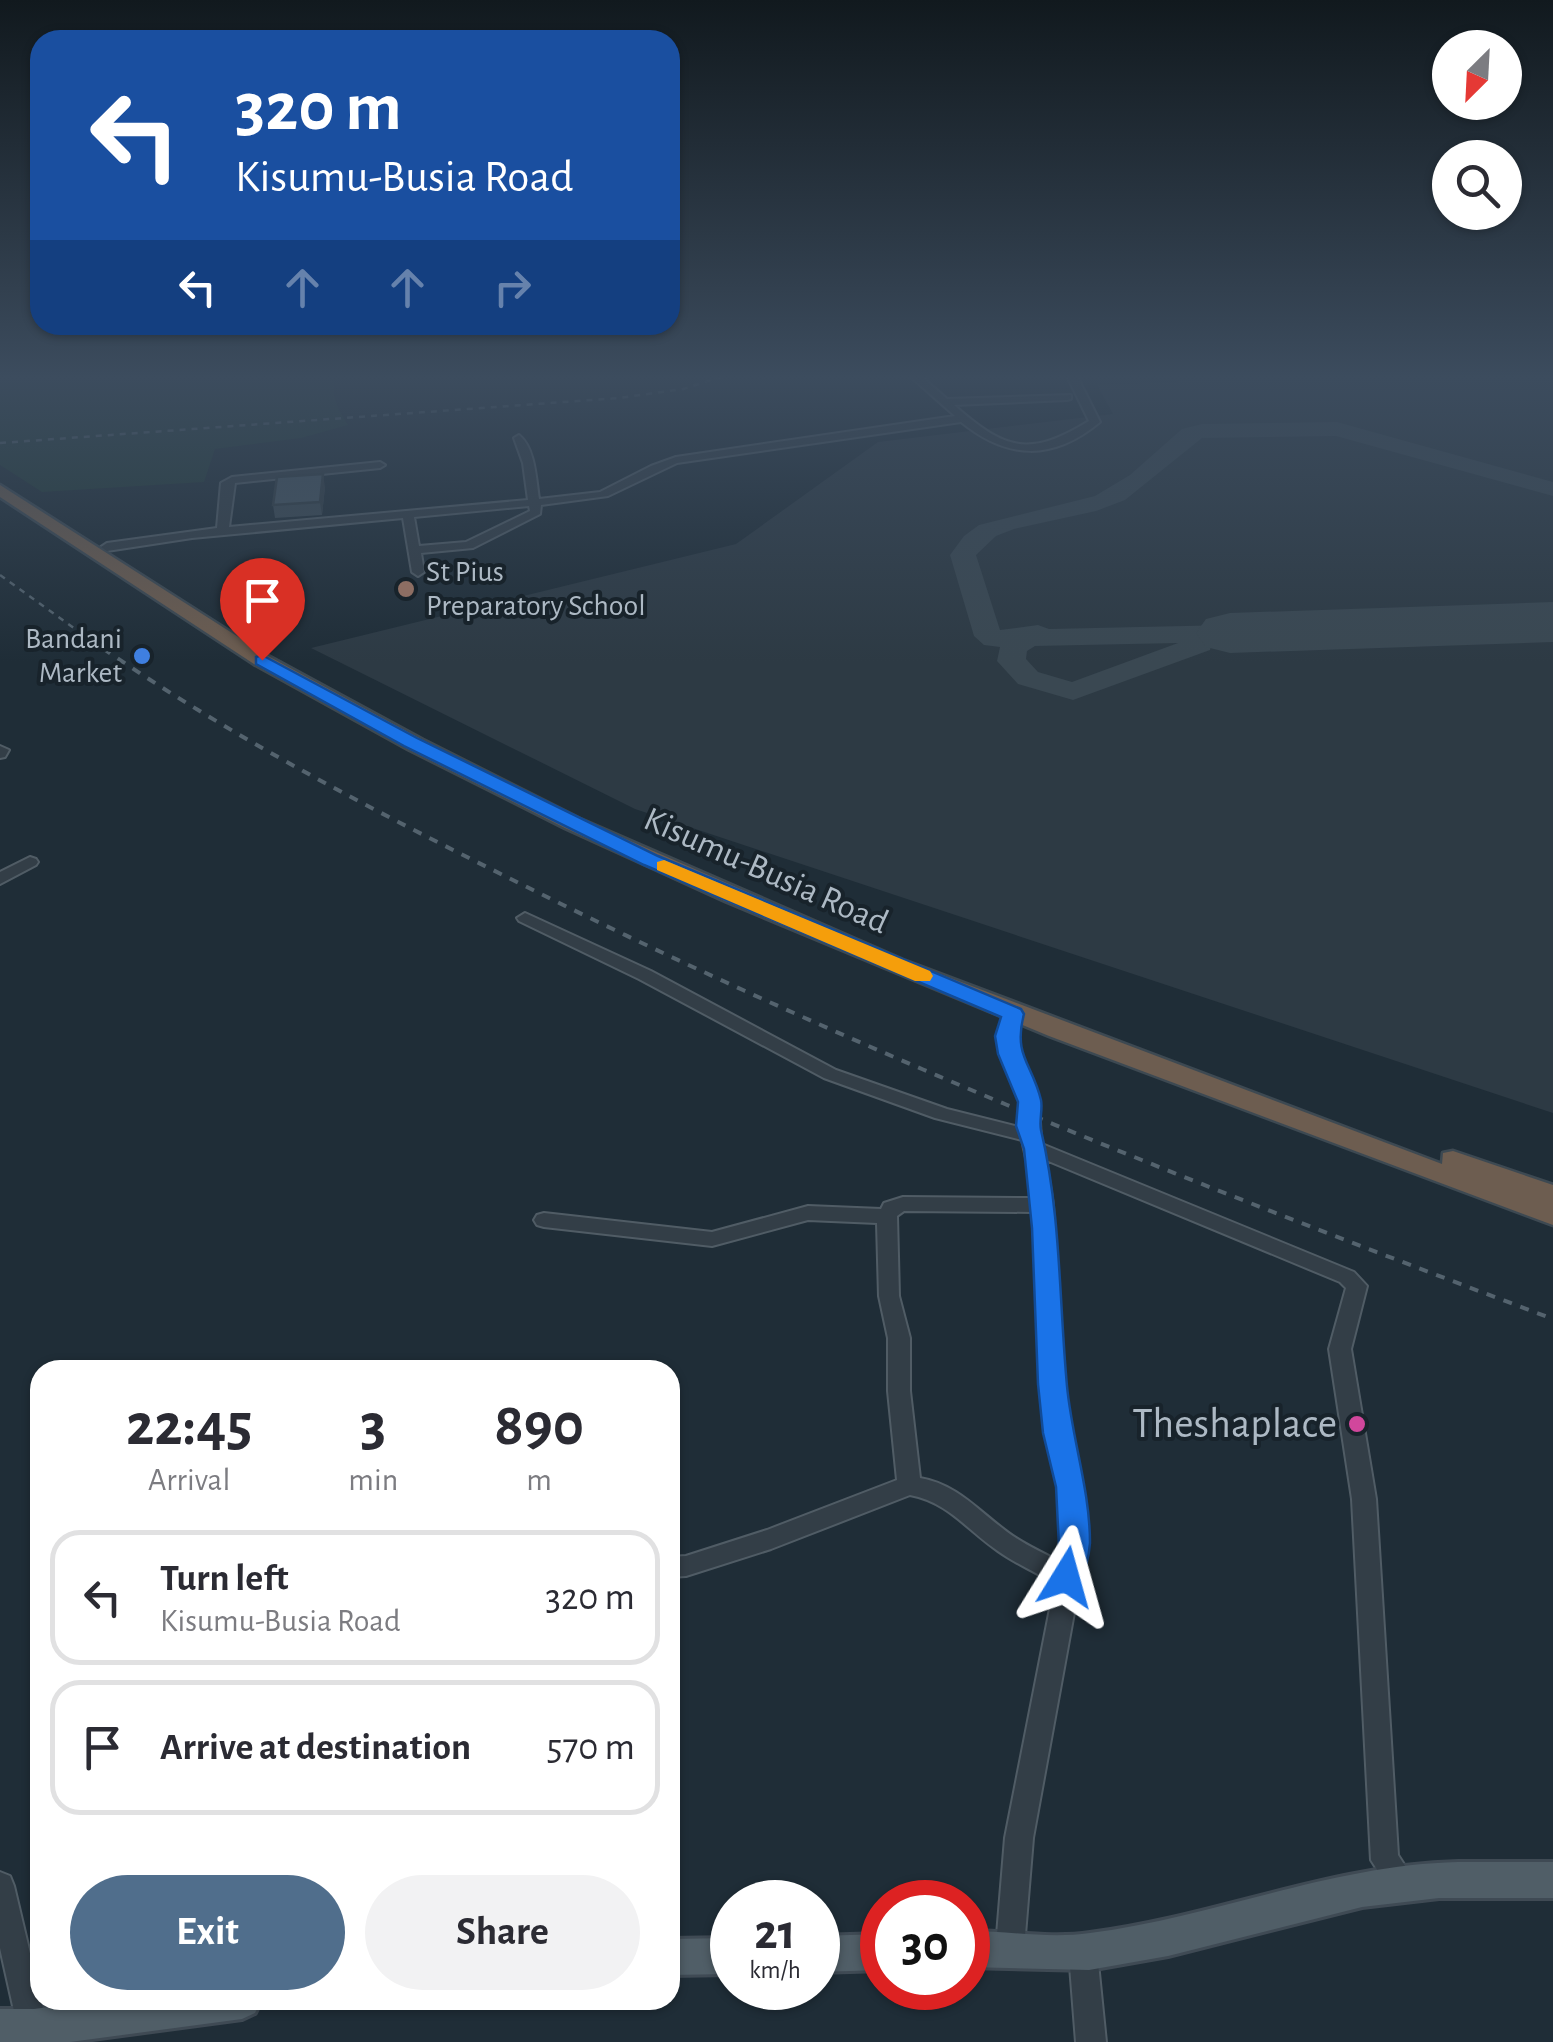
<!DOCTYPE html>
<style>
:root{--surface:#fff;--page:#f2f2f3;--text:#2b2b33;--muted:#7c7c81;--line:#e1e1e2;--accent:#506e8c}
body{margin:0;font-family:"Alegreya Sans",sans-serif;background:var(--page);color:var(--text);height:100vh;display:flex;flex-direction:column;font-size:38px;white-space:nowrap}
*{box-sizing:border-box;margin:0}
p{font-size:32px;color:var(--muted)}
.icon{flex:none;width:55px;height:55px;fill:none;stroke:currentColor;stroke-width:2;stroke-linecap:round;stroke-linejoin:round}
.map{position:relative;flex:1;overflow:hidden}
.details{position:absolute;left:30px;top:1360px;width:650px;height:650px;display:flex;flex-direction:column;background:var(--surface);border-radius:30px;box-shadow:0 2px 8px #0004}
.details>*{flex:none}
.guide{position:absolute;left:30px;top:30px;width:650px;height:305px;border-radius:30px;box-shadow:0 2px 8px #0004;background:#1a4fa0;color:#fff;overflow:hidden}
.needle{width:65px;rotate:204deg}
.buttons{position:absolute;left:1432px;top:30px;display:grid;gap:20px}
.buttons a{display:grid;place-items:center;width:90px;height:90px;border-radius:50%;background:var(--surface);box-shadow:0 2px 8px #0004;font-size:50px}
.speed{position:absolute;left:710px;top:1880px;display:flex;gap:20px;font-size:50px;font-weight:700;text-align:center}
.speed>*{display:grid;place-content:center;width:130px;height:130px;border-radius:50%;background:var(--surface);box-shadow:0 2px 8px #0004;line-height:1}
.speed small{font-size:25px;font-weight:400}
.speed .limit{border:15px solid #d22;background:#fff;color:#111}
.pin{position:absolute;display:grid;place-items:center;width:85px;height:85px;color:#fff;margin:-102px -42px;border-radius:50% 50% 50% 0;rotate:-45deg;box-shadow:0 0 10px #0007}
.pin .icon{rotate:45deg}
.me{position:absolute;width:110px;margin:-55px;rotate:8deg;stroke-linejoin:round;filter:drop-shadow(0 0 8px #0008)}
.turn{display:flex;align-items:center;gap:35px;height:210px;padding:0 40px;font-size:45px}
.turn .icon{width:130px;height:130px;stroke-width:2.5}
.turn b{display:block;font-size:70px;line-height:85px}
.lanes{display:flex;align-items:center;height:95px;padding:0 40px;background:#0003;justify-content:center;gap:50px;direction:ltr}
.lanes .off{opacity:.35}
.eta{display:flex;justify-content:space-evenly;align-items:center;height:170px;text-align:center}
.eta b{font-size:60px;font-weight:700;line-height:70px}
.primary-button{display:flex;gap:20px;margin-top:auto;padding:20px 40px}
.primary-button a{flex:1;height:115px;border-radius:60px;background:var(--accent);color:#fff;font-size:40px;font-weight:700;line-height:115px;text-align:center}
.primary-button a+a{background:var(--page);color:var(--text)}
ul{padding:0;list-style:none}
li{display:flex;align-items:center;gap:30px;height:135px;margin:0 20px 15px;padding:0 20px;border:5px solid var(--line);border-radius:30px}
li div{flex:1}
li b{display:block;font-size:38px}
li em{font-style:normal}
.map>svg:first-child{display:block}
</style>
<div class="map">
<svg width="1553" height="2042" viewBox="0 0 1553 2042">
<rect width="100%" height="100%" fill="#1f2d37"/>
<!-- airport -->
<path fill="#2d3a44" d="M1175 376H1553V1113L635 809 311 648 736 544 878 442 1113 414 1097 385 1178 382Z"/>
<!-- green -->
<path fill="#223a38" d="M0 376H337C329 394 338 409 348 425L301 438 215 449 204 482 42 492 0 465Z"/>
<g fill="none" stroke-linecap="round" stroke-linejoin="round">
<!-- taxiway -->
<path fill="#3a4852" fill-rule="evenodd" d="M1337 422 1553 482V496L1336 436 1202 438 1125 500 1096 511 1014 529 996 536 976 555 1000 630 1038 625 1049 629 1230 625 1240 627 1244 633 1240 639 1212 642 1210 650 1073 700 1018 684 997 661 1000 647 984 645 974 636 950 555 964 536 979 525 1095 496 1130 475 1182 429 1202 424ZM1178 643 1072 682 1038 672 1026 659 1027 651 1035 646Z"/>
<!-- runway -->
<path fill="#3a4852" fill-rule="evenodd" d="M1553 602V642L1230 653 1206 647 1196 633 1206 619 1230 613Z"/>
<defs>
<path id="minor" d="M910 376H921L947 399 1071 395V399L1067 400 954 405C1005 450 1029 458 1089 421L1067 376H1077L1100 422C1053 461 1008 460 961 422L677 463 608 496 541 505 540 514 473 548 421 553 424 572 418 576 412 572 403 518 192 538 107 551 101 547 107 543 217 528 221 483 232 477 380 462 385 465 380 468 235 483 229 527 528 500 523 463 514 438 519 435C535 448 536 478 539 499L600 492 651 466 676 457 955 416ZM529 506 530 511 466 542 419 546 414 517Z
M0 746 9 750 5 757 0 758Z
M30 857 36 859 38 862 36 865 0 884V872Z
M525 913 651 971 836 1070 947 1109 1019 1127 1021 1102 1000 1053 998 1037 1007 1010H1019L1022 1014C1011 1058 1025 1059 1037 1097 1041 1109 1039 1129 1042 1144L1354 1272 1367 1286 1351 1349 1376 1499 1398 1855 1416 1883 1412 1893 1402 1897 1392 1893 1371 1860 1352 1499 1329 1349 1346 1288 1340 1282 1046 1160 1053 1205 1063 1384 1069 1433 1083 1487 1086 1547 1033 1838 1024 1947 1020 1957 1010 1961 1000 1957 996 1947 1005 1838 1055 1583C1036 1573 1015 1563 998 1551 967 1530 948 1502 910 1495L771 1549 686 1576 670 1577V1557L686 1556 767 1530 897 1480 888 1391V1338L879 1296 877 1223 808 1220 712 1246 544 1227 537 1225 534 1220 537 1215 544 1213 712 1232 808 1206 881 1209 884 1203 903 1197 1032 1198 1031 1180 1022 1140 935 1118 824 1078 639 979 519 921 517 918ZM904 1211 1033 1212C1036 1274 1036 1337 1043 1399 1049 1453 1070 1507 1059 1561 1045 1554 1030 1547 1016 1538 982 1516 961 1485 920 1478L910 1391V1338L899 1296 897 1216Z
M0 1872 10 1876 14 1886 51 2042H21L0 1948Z
M1083 1939 1093 1943 1097 1953 1106 2042H1076L1069 1953 1073 1943Z"/>
<path id="major" d="M1458 1862H1553V1898H1439L1362 1907 1168 1956 1089 1970 968 1967V1931C1009 1931 1050 1939 1090 1933 1215 1917 1331 1865 1458 1862Z
M882 1934V1970L818 1972V1936Z
M732 1938V1974L670 1975V1939Z
M102 2000H261L255 2013 242 2019 70 2042H0V2009H34Z"/>
<path id="highway" d="M0 485 268 656 423 740 580 819 903 960 1442 1164 1443 1153 1453 1151 1553 1185V1225L1049 1036 725 901 565 828 408 749 254 664 0 497Z"/>
</defs>
<!-- minor casing -->
<use href="#minor" stroke="#505c65" stroke-width="4"/>
<!-- major casing -->
<use href="#major" stroke="#3f4a54" stroke-width="6"/>
<!-- highway casing -->
<use href="#highway" stroke="#3d4952" stroke-width="5"/>
<!-- minor -->
<use href="#minor" fill="#333e47" fill-rule="evenodd"/>
<!-- major -->
<use href="#major" fill="#505e67" fill-rule="evenodd"/>
<!-- highway -->
<use href="#highway" fill="#6d5d50" fill-rule="evenodd"/>
<!-- rail-far1 -->
<path stroke="#54636e" stroke-width="2.5" stroke-dasharray="6 6" stroke-linecap="butt" d="M0 443 619 398 683 389 724 376
M0 575 92 641"/>
<!-- rail -->
<path stroke="#54636e" stroke-width="4" stroke-dasharray="9 9" stroke-linecap="butt" d="M88 638C226 735 376 812 527 887 859 1053 1205 1188 1553 1319"/>
</g>
<!-- wall -->
<path fill="#3b4953" d="M325 487 322 515 275 518 273 505Z"/>
<!-- shaded-wall -->
<path fill="#303c44" d="M323 474 325 487 322 515 320 502Z"/>
<!-- building -->
<path fill="#455561" stroke="#303c44" stroke-width="2.5" d="M323 474 320 502 273 505 277 477Z"/>
<!-- sky -->
<linearGradient id="sky" x2="0" y2="1"><stop stop-color="#11191e"/><stop offset="0.57" stop-color="#3c4c5e"/><stop offset="1" stop-color="#3c4c5e" stop-opacity="0"/></linearGradient>
<rect width="1553" height="662" fill="url(#sky)"/>
<!-- route -->
<path fill="#1a73e8" stroke="#114b97" stroke-width="2.5" d="M262 655 417 738 658 856 1021 1009 1024 1014C1013 1056 1032 1063 1041 1100 1043 1109 1039 1120 1041 1130 1061 1214 1059 1299 1067 1386 1072 1439 1090 1490 1090 1543 1089 1557 1084 1574 1078 1587L1066 1591 1055 1587 1051 1577 1059 1547 1056 1487 1043 1433 1038 1384 1032 1228 1024 1149 1016 1126 1018 1102 998 1054 995 1036 1001 1017 644 865 404 746 256 664V657Z"/>
<!-- slow -->
<path fill="#f59e0b" d="M664 860 930 971 933 976 930 981H915L657 870V862Z"/>
<!-- markers -->
<circle fill="#8d6e63" stroke="#18232b" stroke-width="4" cx="406" cy="589" r="10"/>
<circle fill="#3f7fe0" stroke="#18232b" stroke-width="4" cx="142" cy="656" r="10"/>
<circle fill="#d1479c" stroke="#18232b" stroke-width="4" cx="1357" cy="1424" r="10"/>
<g text-anchor="middle" dominant-baseline="central" stroke-width="8" stroke-linejoin="round" paint-order="stroke">
<!-- far-poi labels -->
<g font-size="30" fill="#adb9c4" stroke="#18232b" text-anchor="start">
<text x="426" y="572">St Pius<tspan x="426" dy="34">Preparatory School</tspan></text>
<text x="122" y="639" text-anchor="end">Bandani<tspan x="122" dy="34">Market</tspan></text>
</g>
<!-- street labels -->
<g font-size="35" fill="#adb9c4" stroke="#18232b">
<text transform="translate(766 871) rotate(24)">Kisumu-Busia Road</text>
</g>
<!-- near-poi labels -->
<g font-size="42" fill="#adb9c4" stroke="#18232b" text-anchor="end">
<text x="1337" y="1424">Theshaplace</text>
</g>
</g>
</svg>
<div class="buttons">
<a><svg class="needle" viewBox="-14 -14 28 28"><path d="M0-13l5 13h-10z" fill="#e53935"/><path d="M0 13l5-13h-10z" fill="#7c7c81"/></svg></a>
<a><svg class="icon" aria-label="search" viewBox="0 0 24 24"><circle cx="10" cy="10" r="6"/><path d="M15 15l6 6"/></svg></a>
</div>
<div class="speed"><div>21<small>km/h</small></div><div class="limit">30</div></div>
<div class="pin" style="left:262px;top:660px;background:#d93025"><svg class="icon" aria-label="arrive" viewBox="0 0 24 24"><path d="M6 21V4h12l-3 4 3 4H6"/></svg></div>
<svg class="me" style="left:1066px;top:1577px" viewBox="-20 -20 40 40"><path d="M0-17L14 15 0 8-14 15z" fill="#1a73e8" stroke="#fff" stroke-width="4"/></svg>
<div class="guide">
<div class="turn"><svg class="icon" aria-label="left" viewBox="0 0 24 24"><path d="M17 20v-9H6M10 6l-5 5 5 5"/></svg><div><b>320 m</b>Kisumu-Busia Road</div></div>
<div class="lanes"><svg class="icon" aria-label="left" viewBox="0 0 24 24"><path d="M17 20v-9H6M10 6l-5 5 5 5"/></svg><svg class="icon off" aria-label="ahead" viewBox="0 0 24 24"><path d="M12 20V5M6 11l6-6 6 6"/></svg><svg class="icon off" aria-label="ahead" viewBox="0 0 24 24"><path d="M12 20V5M6 11l6-6 6 6"/></svg><svg class="icon off" aria-label="right" viewBox="0 0 24 24"><path d="M7 20v-9h11M14 6l5 5-5 5"/></svg></div>
</div>
<section class="details">
<div class="eta">
<div><b>22:45</b><p>Arrival</p></div>
<div><b>3</b><p>min</p></div>
<div><b>890</b><p>m</p></div>
</div>
<ul>
<li><svg class="icon" aria-label="left" viewBox="0 0 24 24"><path d="M17 20v-9H6M10 6l-5 5 5 5"/></svg><div><b>Turn left</b><p>Kisumu-Busia Road</p></div><em>320 m</em></li>
<li><svg class="icon" aria-label="arrive" viewBox="0 0 24 24"><path d="M6 21V4h12l-3 4 3 4H6"/></svg><div><b>Arrive at destination</b></div><em>570 m</em></li>
</ul>
<div class="primary-button"><a>Exit</a><a>Share</a></div>
</section>
</div>
